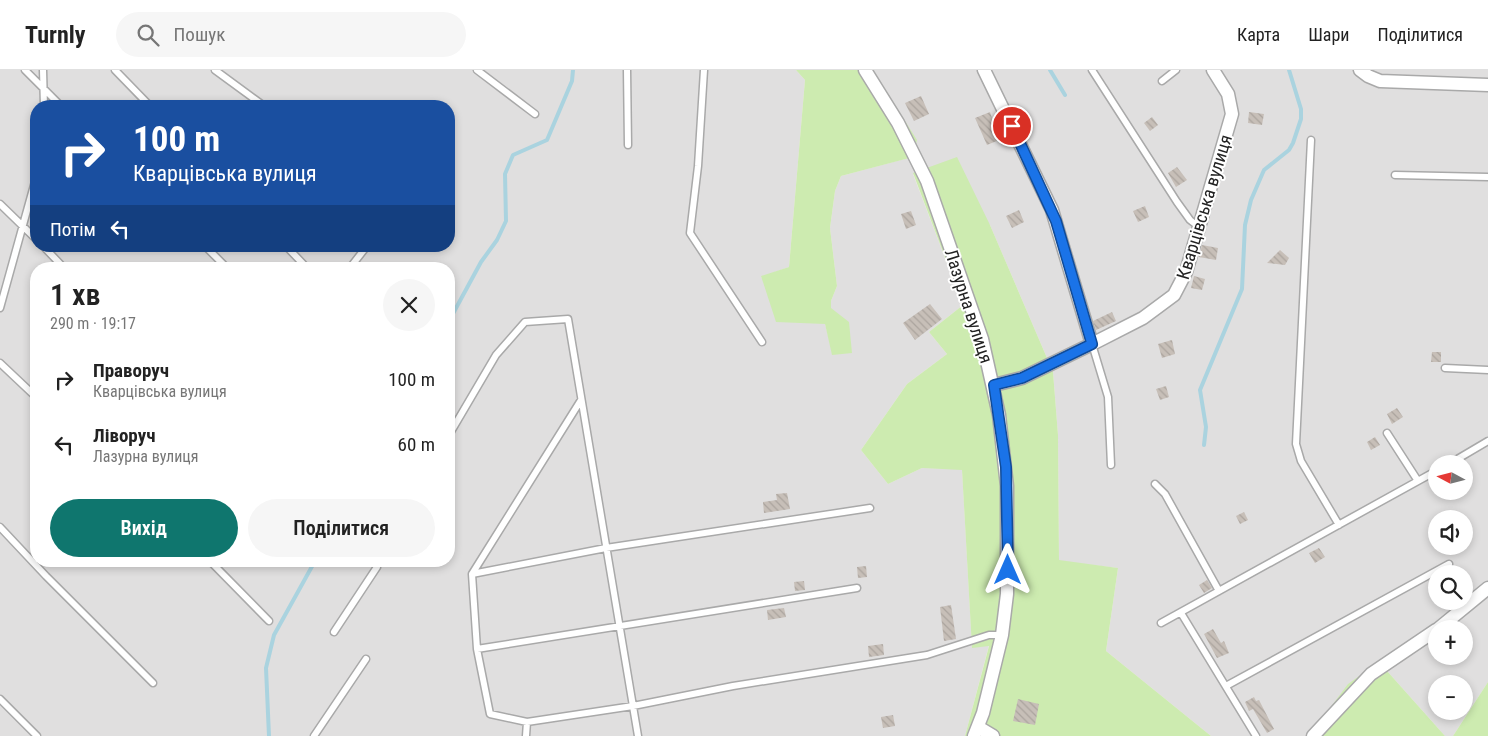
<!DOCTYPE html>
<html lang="uk">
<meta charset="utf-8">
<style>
:root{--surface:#fff;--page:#f6f6f6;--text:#222;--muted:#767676;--line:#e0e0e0;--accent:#0f766e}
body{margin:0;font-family:"Roboto Condensed",sans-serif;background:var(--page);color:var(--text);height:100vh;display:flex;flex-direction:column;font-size:19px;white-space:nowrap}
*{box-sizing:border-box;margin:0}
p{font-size:16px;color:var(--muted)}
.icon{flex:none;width:28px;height:28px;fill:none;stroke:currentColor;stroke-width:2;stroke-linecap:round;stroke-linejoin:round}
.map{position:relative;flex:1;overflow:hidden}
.side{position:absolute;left:30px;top:192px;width:425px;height:305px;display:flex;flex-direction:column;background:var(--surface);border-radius:20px;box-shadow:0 2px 8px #0003}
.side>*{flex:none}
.top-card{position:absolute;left:30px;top:30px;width:425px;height:152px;border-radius:20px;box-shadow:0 2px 8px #0003;background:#1a4fa0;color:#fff;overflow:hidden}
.needle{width:32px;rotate:277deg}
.tools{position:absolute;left:1428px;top:385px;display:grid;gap:10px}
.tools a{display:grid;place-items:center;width:45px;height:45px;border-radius:50%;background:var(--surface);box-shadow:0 2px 8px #0003;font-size:25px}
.pin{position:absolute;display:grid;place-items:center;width:42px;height:42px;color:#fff;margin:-21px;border:2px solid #fff;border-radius:50%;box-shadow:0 1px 5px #0007}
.me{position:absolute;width:55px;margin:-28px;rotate:0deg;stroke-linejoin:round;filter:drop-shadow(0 0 4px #0008)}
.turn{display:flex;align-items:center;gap:18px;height:105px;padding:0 20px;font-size:22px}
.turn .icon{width:65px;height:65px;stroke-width:2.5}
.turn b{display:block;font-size:35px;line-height:42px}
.then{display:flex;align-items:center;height:48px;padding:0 20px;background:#0003;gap:10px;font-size:19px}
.round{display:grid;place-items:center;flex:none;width:52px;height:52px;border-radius:26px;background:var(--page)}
.head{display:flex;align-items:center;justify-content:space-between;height:85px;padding:0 20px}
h1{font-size:30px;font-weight:600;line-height:38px}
.primary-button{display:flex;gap:10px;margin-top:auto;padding:10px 20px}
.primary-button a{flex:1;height:58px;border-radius:30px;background:var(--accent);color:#fff;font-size:20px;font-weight:600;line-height:58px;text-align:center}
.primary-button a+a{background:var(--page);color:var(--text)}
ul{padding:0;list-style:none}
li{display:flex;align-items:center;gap:15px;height:65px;padding:0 20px}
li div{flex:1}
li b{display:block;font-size:19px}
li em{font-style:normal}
header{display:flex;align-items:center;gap:30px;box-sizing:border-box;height:70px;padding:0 25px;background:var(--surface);border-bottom:1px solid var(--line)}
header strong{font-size:24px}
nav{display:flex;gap:28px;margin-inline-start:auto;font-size:18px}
.search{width:350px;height:45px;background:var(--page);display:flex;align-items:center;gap:12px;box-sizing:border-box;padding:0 18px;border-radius:28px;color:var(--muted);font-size:19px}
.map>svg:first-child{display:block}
</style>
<header>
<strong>Turnly</strong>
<div class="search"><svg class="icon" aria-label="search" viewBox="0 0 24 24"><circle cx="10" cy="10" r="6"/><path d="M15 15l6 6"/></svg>Пошук</div>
<nav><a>Карта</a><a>Шари</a><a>Поділитися</a></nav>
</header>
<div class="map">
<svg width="1488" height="666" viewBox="0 0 1488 666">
<defs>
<pattern id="building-back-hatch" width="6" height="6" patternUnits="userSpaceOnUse" patternTransform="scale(1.25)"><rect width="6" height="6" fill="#c7bfb8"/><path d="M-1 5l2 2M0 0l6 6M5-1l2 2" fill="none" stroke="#aba49e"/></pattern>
</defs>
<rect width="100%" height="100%" fill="#f2efe9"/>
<!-- residential -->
<path fill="#e0dfdf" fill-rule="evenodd" d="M0 0H796L805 10 789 197 761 207 825 254 833 285 840 248 831 239V231L837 216 830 158 835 121 841 106 912 87 888 23 873 0H1488V612L1453 666H1445L1379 592 1309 666H1211L1106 581 1118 498 1059 491 1058 365 1053 302 990 155 913 104 963 235 929 262 947 284 907 314 861 380 888 414 922 398 962 399 972 577 989 575 965 666H0ZM36 36H449V176H36ZM36 199H449V491H36ZM1436 394H1464V421H1436ZM1436 449H1464V476H1436ZM1436 504H1464V531H1436ZM1436 559H1464V586H1436ZM1436 614H1464V641H1436Z"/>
<!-- grass -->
<path fill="#cdebb0" d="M796 0H873L917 70 913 87 841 106 835 121 830 158 837 216 831 231V238L849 252 852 283 832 285 825 254 776 252 761 206 789 197 805 10Z
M957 87 990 155 1053 302 1058 365 1059 490 1118 498 1106 581 1211 666H965L989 576 972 578 962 400 922 398 888 414 861 380 907 314 947 284 929 262 963 235 913 103Z
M1379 592 1445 666H1309L1348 614Z
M1488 612V666H1453Z"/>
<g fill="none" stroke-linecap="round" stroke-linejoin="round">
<!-- stream -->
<path stroke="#aad3df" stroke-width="4" d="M1050 0 1065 25
M449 251 481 192 497 170 506 151 505 104 513 85 547 70 572 11 573 0
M1204 375 1206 357 1200 320 1242 219 1245 155 1251 130 1264 100 1289 80 1293 73 1301 49V39L1289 0
M269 666 266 598 274 565 315 491"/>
</g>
<!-- building -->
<path fill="url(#building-back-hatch)" d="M921 26 929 44 914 51 905 33Z
M990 42 999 70 987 75 975 48Z
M1249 42 1264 44 1262 55 1248 53Z
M1152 47 1158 55 1150 61 1144 53Z
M1177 97 1187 110 1176 117 1168 103Z
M1145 136 1149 147 1138 152 1133 141Z
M1019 140 1024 152 1012 158 1006 146Z
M911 141 916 155 906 159 901 144Z
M1202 175 1218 178 1216 190 1199 187Z
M1280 180 1289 188 1285 195 1267 193Z
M1194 206 1205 209 1202 220 1191 218Z
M930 234 942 249 915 270 903 253Z
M1112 242 1116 251 1096 260 1093 251Z
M1172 270 1175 284 1162 288 1158 274Z
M1432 282H1441V292H1431Z
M1166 316 1169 327 1160 330 1156 319Z
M1397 338 1403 347 1392 354 1387 344Z
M1375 367 1380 375 1371 380 1367 372Z
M787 423 790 439 764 443 763 432 777 430 776 424Z
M1244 442 1248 450 1240 454 1236 446Z
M1319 478 1325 487 1315 493 1309 483Z
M866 496 867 507 858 508 857 497Z
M1207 510 1212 518 1204 523 1199 515Z
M804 511 805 520 795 521 794 512Z
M951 535 956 569 944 571 940 537Z
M784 538 786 547 768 550 767 540Z
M1213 559 1221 573 1224 571 1229 583 1217 588 1204 564Z
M883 574 884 585 869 587 868 576Z
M1254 627 1256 631 1259 630 1274 659 1267 663 1253 639 1249 641 1245 632Z
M1018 629 1039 634 1035 655 1013 651Z
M893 645 895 656 883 658 881 647Z"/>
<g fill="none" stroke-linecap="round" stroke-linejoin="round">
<defs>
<path id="lane" d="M25 0 61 36
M43 0 44 36
M115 0 150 36
M215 0 264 36
M477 0 535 44
M627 0 628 75
M704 0 698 96 690 163 762 272
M1092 0 1177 132 1190 150 1199 157
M1162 11 1176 0
M1311 70 1296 374 1301 391 1339 455
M1395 105 1488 107
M0 134 36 169
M43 176 65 199
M205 176 228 199
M286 176 308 199
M349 199 367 176
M0 238 36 108
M1092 274 1108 327 1111 395
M0 293 36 327
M1445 298 1488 300
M581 330 472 504 477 579 490 644 527 652 633 636 733 616 927 585 989 565H1002
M1387 363 1418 411
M449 365 496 285 525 252 568 249 638 666
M1449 394 1488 371
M1155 414 1165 424 1219 521
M0 457 46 506 153 613
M210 491 269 551
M472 504 606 478 870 438
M1181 543 1256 666
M1161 553 1436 401
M334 562 377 497 378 491
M477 579 857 518
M1226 616 1449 494
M0 629 37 666
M314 666 366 589
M526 666 527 652"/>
<path id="street" d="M865 0 898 53 927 111 982 269 999 345 1007 416V524L1002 565 983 643 974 666
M984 0 1052 140 1092 274
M1360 0 1368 6 1380 11 1488 15
M994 315 1022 308 1092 274 1143 248 1174 225 1186 202 1232 44 1228 24 1213 0
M1438 559 1488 518
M978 657 993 666
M1313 666 1371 604 1436 560"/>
</defs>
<!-- lane casing -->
<use href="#lane" stroke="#a9a9a9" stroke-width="9"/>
<!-- street casing -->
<use href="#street" stroke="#a9a9a9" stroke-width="15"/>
<!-- lane -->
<use href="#lane" stroke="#fff" stroke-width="6"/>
<!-- street -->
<use href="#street" stroke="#fff" stroke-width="12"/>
</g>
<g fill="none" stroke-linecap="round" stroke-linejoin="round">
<defs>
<path id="route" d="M1008 500 1006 397 994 315 1022 308 1092 274 1056 151 1012 56"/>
</defs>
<!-- route casing -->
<use href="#route" stroke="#114b97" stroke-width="12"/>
<!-- route -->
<use href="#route" stroke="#1a73e8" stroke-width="9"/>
</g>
<g text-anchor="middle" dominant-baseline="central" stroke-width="4" stroke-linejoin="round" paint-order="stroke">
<!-- street labels -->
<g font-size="18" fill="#222" stroke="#fff">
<text transform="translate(1204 137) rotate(-73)">Кварцівська вулиця</text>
<text transform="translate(969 236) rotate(72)">Лазурна вулиця</text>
</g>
</g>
</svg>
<div class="tools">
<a><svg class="needle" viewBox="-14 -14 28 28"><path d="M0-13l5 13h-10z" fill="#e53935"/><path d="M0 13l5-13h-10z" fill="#767676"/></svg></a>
<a><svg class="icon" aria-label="sound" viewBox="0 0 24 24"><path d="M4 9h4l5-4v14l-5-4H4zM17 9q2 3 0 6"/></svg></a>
<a><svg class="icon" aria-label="search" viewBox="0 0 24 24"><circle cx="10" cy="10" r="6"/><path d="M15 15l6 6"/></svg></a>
<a>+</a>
<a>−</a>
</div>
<div class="pin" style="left:1012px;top:56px;background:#d93025"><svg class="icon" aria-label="arrive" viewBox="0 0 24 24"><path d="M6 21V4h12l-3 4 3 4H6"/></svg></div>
<svg class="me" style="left:1008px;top:500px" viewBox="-20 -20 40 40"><path d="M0-17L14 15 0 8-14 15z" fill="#1a73e8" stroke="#fff" stroke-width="4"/></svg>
<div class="top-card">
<div class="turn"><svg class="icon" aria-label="right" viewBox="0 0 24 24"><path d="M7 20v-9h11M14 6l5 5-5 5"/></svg><div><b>100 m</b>Кварцівська вулиця</div></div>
<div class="then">Потім<svg class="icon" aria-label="left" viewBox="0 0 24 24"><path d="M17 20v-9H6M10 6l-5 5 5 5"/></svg></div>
</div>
<section class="side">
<div class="head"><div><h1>1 хв</h1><p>290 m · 19:17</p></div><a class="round"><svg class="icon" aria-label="close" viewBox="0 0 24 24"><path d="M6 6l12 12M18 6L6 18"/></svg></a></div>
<ul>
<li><svg class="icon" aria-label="right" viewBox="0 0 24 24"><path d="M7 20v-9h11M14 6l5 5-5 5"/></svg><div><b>Праворуч</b><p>Кварцівська вулиця</p></div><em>100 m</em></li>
<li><svg class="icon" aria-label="left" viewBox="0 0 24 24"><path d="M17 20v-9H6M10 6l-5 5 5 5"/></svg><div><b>Ліворуч</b><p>Лазурна вулиця</p></div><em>60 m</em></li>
</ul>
<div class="primary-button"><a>Вихід</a><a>Поділитися</a></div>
</section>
</div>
